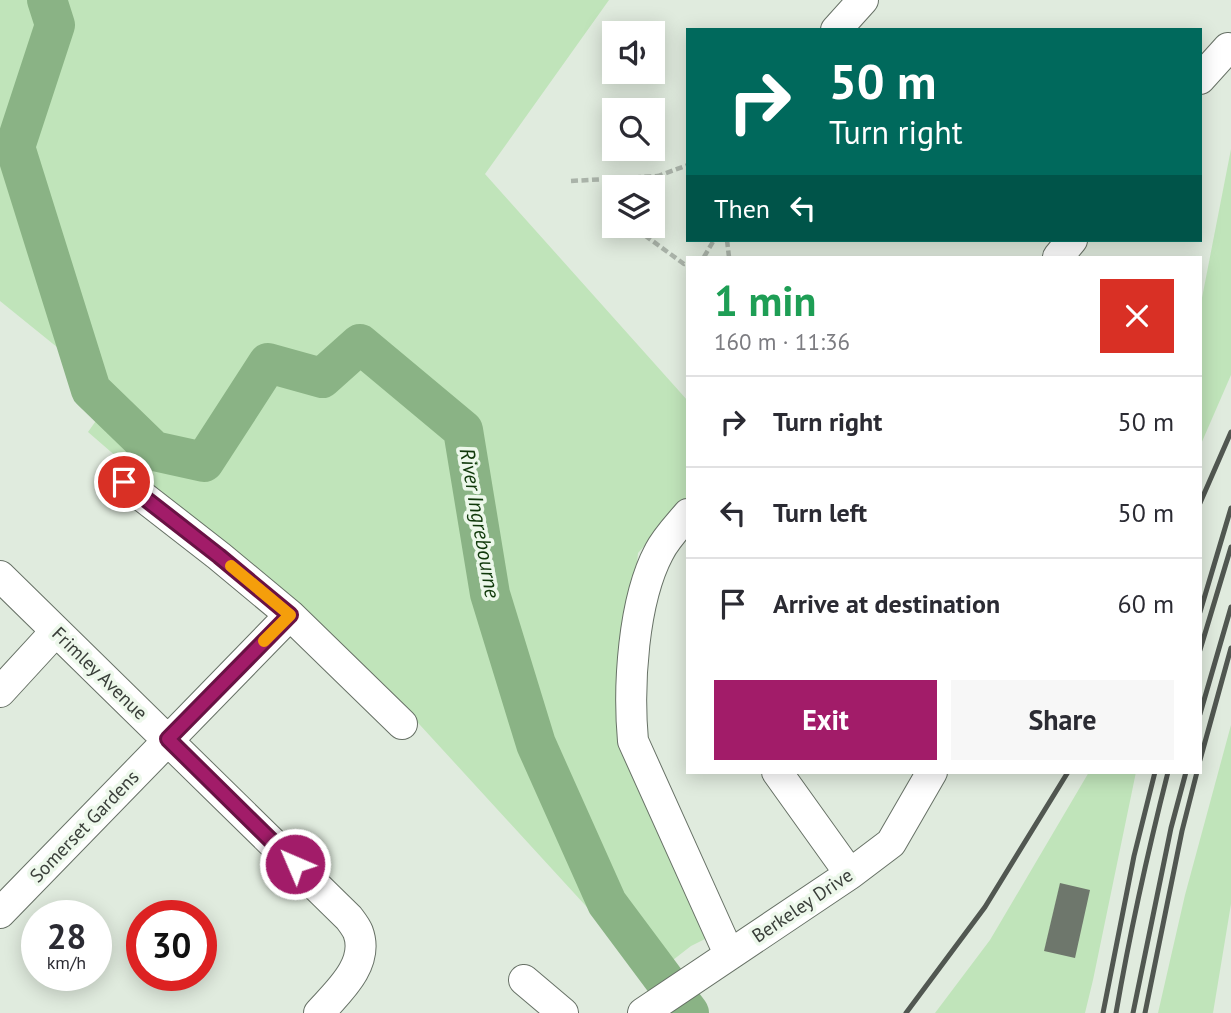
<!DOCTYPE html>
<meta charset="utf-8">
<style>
:root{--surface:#fff;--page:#f7f7f7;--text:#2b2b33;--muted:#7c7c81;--line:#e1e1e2;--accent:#a21c69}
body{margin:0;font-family:"PT Sans",sans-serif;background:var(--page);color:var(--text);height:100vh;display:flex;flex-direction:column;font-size:26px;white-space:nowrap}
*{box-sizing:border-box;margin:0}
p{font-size:23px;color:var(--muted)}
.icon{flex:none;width:38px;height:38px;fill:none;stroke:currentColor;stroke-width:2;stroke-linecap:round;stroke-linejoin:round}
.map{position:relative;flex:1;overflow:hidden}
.panel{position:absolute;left:686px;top:256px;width:516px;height:518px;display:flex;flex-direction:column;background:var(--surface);border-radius:0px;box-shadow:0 4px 18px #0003}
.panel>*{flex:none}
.hud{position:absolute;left:686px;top:28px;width:516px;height:214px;border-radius:0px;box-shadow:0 4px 18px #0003;background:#00695c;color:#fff;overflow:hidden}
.tools{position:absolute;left:602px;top:21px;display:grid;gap:14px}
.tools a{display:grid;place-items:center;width:63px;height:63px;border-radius:0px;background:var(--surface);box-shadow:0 4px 18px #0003;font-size:35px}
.speed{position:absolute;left:21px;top:900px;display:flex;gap:14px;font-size:35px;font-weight:700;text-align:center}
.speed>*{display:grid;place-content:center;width:91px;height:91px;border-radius:50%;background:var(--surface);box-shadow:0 4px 18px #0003;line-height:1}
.speed small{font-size:18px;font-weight:400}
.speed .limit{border:10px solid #d22;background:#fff;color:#111}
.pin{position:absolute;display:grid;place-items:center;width:60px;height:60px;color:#fff;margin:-30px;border:4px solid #fff;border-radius:50%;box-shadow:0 2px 7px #0007}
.me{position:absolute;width:77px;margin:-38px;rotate:315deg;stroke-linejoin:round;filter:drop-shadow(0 0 5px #0008)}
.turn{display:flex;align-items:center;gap:24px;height:147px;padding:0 28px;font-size:32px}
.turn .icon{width:91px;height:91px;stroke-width:2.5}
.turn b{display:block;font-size:49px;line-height:60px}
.then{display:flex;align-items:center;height:66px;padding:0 28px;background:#0003;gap:14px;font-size:26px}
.round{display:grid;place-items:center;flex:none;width:74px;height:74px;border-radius:0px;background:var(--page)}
.head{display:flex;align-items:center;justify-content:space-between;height:119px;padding:0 28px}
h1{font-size:42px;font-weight:800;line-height:52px;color:#1e9e55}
.button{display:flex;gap:14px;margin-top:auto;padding:14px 28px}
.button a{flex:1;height:80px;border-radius:0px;background:var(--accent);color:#fff;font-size:28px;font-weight:800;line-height:80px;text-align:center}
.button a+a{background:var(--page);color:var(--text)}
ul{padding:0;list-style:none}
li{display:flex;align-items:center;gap:21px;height:91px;padding:0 28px;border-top:2px solid var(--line)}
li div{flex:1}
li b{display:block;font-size:26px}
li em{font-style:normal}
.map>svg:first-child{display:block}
</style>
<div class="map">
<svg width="1231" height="1013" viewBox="0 0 1231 1013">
<rect width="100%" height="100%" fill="#e0ebde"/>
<!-- green -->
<path fill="#c0e4ba" d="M0 0H609L485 174 688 401V498L638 553 624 711 717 933 691 946 651 977 398 701 88 432 115 394 0 301Z
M1231 149V375L1201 444V303Z
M1231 725V904L1213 1013H1158L1185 895Z
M1089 772H1136L1093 980 1085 1013H935L990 940Z"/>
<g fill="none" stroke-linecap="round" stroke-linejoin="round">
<!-- river -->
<path stroke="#8ab385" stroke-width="40" d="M47 0 55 25 15 147 91 390 154 451 204 462 268 363 322 378 360 344 463 430 490 594 536 744 607 903 689 1013"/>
</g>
<!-- building -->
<path fill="#6e776c" d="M1060 883 1090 890 1075 958 1044 951Z"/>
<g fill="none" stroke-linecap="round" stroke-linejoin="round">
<defs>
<path id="minor" d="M836 30 863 0
M1200 79 1228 48
M1058 257 1072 240
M124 482 219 556 290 615
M688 514C678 526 666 538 659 552 633 601 628 686 633 741L729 954
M0 576 349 918C352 922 356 927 358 932 370 964 338 992 319 1013
M0 692 56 631
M777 772 850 874
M0 913 290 615 402 724
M524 980 563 1013
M643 1013 850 874 891 843 932 772"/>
</defs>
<!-- minor casing -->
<use href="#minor" stroke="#677166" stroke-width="32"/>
<!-- path -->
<path stroke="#aab3a9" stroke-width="4.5" stroke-dasharray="7 3.5" stroke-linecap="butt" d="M571 181 658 176
M652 187 658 176 688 165
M642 226 643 234 684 264 688 263
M727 240 729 257
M704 257 714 240"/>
<!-- minor -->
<use href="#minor" stroke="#fff" stroke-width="30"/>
<!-- rail -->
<path stroke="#515751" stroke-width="5" d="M1200 503 1231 432
M1200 612 1231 508
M1200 650 1231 547
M1200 714 1231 607
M1200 760 1231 648
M906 1013 985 907 1068 772
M1103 1013 1134 856 1155 772
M1116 1013C1130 932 1148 851 1168 772
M1133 1013 1171 828 1186 772
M1145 1013 1182 831 1197 772"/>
</g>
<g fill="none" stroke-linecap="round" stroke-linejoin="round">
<defs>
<path id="route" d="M124 482 219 556 290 615 168 739 295 864"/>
</defs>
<!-- route casing -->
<use href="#route" stroke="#691244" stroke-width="18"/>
<!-- route -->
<use href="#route" stroke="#a21c69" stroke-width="12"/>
<!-- slow -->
<path stroke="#f59e0b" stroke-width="12" d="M231 566 290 615 264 641"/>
</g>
<g text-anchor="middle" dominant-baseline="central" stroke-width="7" stroke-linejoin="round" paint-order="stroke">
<!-- street labels -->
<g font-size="19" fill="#393e39" stroke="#edf8eb">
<text transform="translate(100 673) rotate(44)">Frimley Avenue</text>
<text transform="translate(84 826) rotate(-46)">Somerset Gardens</text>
<text transform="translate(802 905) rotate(-34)">Berkeley Drive</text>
</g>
<!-- water labels -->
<g font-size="21" font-style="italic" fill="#0f3809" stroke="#edf8eb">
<text transform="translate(480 523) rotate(80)">River Ingrebourne</text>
</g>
</g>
</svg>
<div class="tools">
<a><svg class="icon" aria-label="sound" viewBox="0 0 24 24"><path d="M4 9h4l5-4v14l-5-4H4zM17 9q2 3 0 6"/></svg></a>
<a><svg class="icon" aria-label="search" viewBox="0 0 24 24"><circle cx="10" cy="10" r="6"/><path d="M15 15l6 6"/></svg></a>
<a><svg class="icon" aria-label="layers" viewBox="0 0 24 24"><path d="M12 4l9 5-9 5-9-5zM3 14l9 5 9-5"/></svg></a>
</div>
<div class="speed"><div>28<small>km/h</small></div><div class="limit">30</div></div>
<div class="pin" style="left:124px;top:482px;background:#d93025"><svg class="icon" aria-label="arrive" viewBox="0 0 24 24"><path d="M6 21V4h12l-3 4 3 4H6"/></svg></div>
<svg class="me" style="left:295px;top:864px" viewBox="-20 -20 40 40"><circle r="17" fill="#a21c69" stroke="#fff" stroke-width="3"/><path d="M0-11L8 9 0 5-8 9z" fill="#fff"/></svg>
<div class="hud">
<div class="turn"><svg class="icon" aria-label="right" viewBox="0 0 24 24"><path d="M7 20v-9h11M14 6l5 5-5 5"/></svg><div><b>50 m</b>Turn right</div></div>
<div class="then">Then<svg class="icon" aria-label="left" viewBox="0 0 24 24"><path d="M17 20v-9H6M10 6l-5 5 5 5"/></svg></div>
</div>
<section class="panel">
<div class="head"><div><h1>1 min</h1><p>160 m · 11:36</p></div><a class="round" style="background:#d93025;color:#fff"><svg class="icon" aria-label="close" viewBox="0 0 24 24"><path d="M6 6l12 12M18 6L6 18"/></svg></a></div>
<ul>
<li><svg class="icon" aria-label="right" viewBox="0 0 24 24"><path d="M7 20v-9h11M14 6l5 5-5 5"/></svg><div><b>Turn right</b></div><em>50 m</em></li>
<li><svg class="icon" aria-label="left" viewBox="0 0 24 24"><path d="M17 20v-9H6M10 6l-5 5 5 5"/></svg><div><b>Turn left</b></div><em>50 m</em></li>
<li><svg class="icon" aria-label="arrive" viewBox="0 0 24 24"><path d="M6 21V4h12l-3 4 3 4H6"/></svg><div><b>Arrive at destination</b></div><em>60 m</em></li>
</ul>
<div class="button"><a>Exit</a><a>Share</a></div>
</section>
</div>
